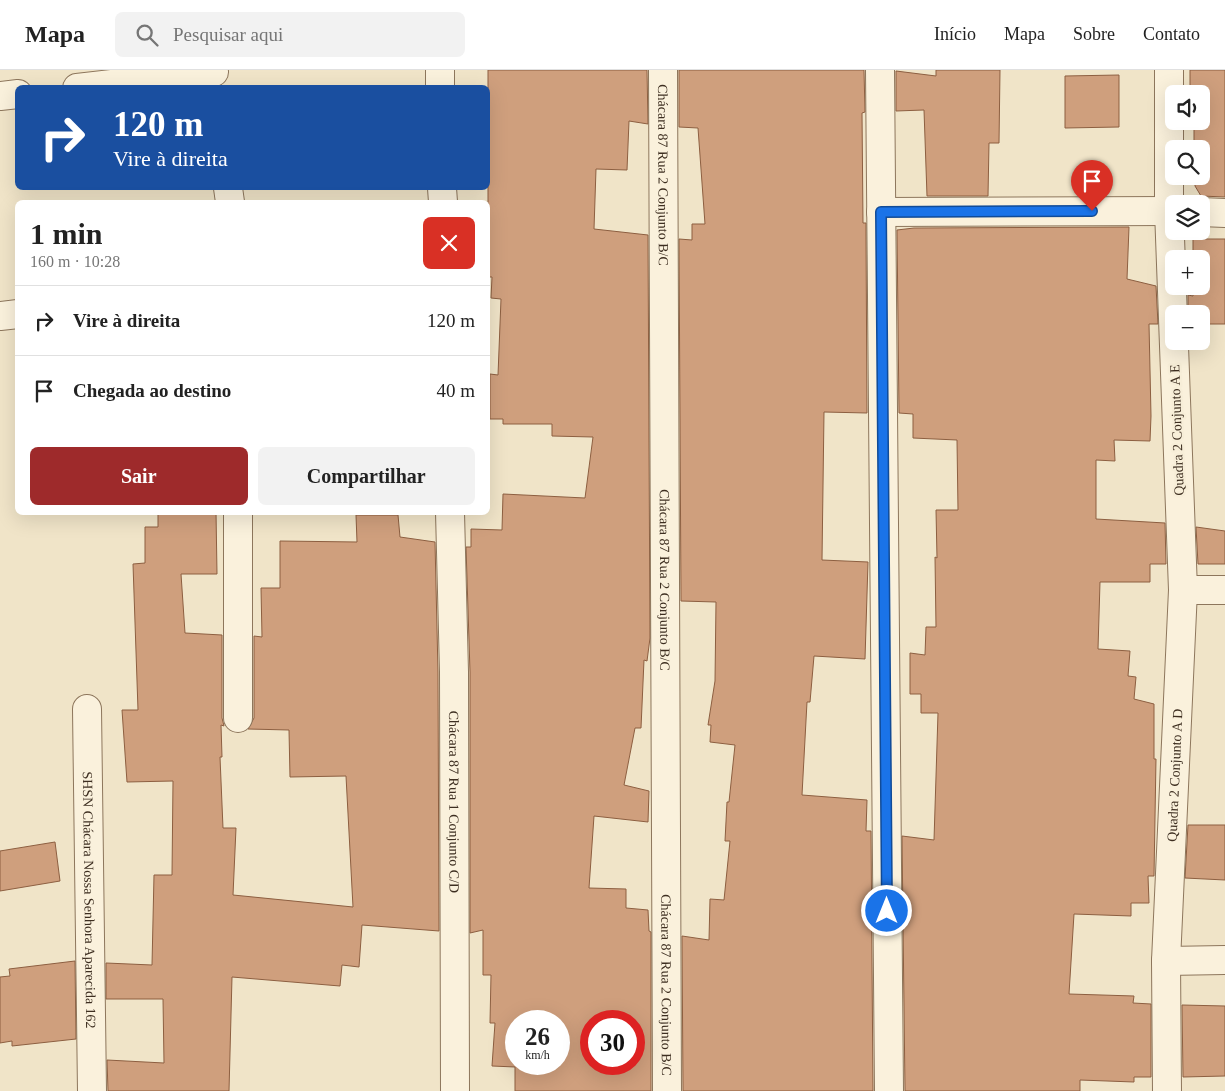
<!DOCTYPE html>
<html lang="pt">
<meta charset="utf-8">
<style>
:root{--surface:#fff;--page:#f2f2f2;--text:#222;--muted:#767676;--line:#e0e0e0;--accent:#9e2a2b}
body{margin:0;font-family:Georgia,serif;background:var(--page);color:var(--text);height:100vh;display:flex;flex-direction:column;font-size:19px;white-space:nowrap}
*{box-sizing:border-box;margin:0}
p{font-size:16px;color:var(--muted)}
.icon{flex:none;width:28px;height:28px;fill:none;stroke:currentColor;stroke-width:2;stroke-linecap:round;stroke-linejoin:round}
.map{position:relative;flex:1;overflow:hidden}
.panel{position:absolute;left:15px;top:130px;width:475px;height:315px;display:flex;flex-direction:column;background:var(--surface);border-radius:8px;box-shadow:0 5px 20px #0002}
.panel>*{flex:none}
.top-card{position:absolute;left:15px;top:15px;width:475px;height:105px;border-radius:8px;box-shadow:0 5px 20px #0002;background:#1a4fa0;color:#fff;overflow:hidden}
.fabs{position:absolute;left:1165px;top:15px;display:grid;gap:10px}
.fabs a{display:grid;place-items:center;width:45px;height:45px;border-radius:8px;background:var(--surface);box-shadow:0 5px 20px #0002;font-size:25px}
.speed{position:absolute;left:505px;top:940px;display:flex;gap:10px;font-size:25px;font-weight:700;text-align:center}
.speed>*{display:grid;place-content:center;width:65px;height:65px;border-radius:50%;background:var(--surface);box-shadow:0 5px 20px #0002;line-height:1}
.speed small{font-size:12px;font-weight:400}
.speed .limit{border:8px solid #d22;background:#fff;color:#111}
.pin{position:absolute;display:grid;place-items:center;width:42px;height:42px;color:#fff;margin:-51px -21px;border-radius:50% 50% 50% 0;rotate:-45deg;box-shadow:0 0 5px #0007}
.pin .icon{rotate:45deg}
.me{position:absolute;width:55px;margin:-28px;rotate:0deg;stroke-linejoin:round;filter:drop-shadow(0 0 4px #0008)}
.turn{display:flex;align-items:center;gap:18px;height:105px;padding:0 15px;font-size:22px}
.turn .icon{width:65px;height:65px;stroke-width:2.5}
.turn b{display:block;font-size:35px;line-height:42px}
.round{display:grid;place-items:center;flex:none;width:52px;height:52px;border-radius:8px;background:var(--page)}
.summary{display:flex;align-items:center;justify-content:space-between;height:85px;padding:0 15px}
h1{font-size:30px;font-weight:800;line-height:38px}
.primary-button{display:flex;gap:10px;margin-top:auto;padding:10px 15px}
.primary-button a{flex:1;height:58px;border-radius:8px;background:var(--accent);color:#fff;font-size:20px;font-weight:800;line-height:58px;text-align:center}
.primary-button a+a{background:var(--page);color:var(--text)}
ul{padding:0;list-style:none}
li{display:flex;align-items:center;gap:15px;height:70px;padding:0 15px;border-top:1px solid var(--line)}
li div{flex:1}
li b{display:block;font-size:19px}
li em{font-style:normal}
header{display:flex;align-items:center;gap:30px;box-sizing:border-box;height:70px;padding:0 25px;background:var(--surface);border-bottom:1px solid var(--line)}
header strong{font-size:24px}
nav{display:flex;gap:28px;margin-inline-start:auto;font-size:18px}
.search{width:350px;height:45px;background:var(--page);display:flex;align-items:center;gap:12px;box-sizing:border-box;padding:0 18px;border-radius:8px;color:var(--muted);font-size:19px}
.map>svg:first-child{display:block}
</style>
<header>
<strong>Mapa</strong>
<div class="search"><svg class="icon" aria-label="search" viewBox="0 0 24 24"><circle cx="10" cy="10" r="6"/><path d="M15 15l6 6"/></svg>Pesquisar aqui</div>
<nav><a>Início</a><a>Mapa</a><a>Sobre</a><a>Contato</a></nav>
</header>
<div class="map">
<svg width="1225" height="1021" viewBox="0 0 1225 1021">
<rect width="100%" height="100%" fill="#f0e4c8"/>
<!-- building -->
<path fill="#cf9f7d" stroke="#8d5f41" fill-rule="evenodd" d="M488 0H647L648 54 629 51 627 100 596 99 594 159 648 165 650 568 647 591 644 590 641 658H635L624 715 649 721 648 752 594 746 589 818 626 819V838L648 840 649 861 651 862V1021H515V997L492 996 495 953H490L491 905H483V860L470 863V602L466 477H471V459L502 460 503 424 585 428 593 367 552 366V354H503V349H490V304L498 305 501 229 491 228 492 207H488ZM516 951H559V994H516ZM591 951H634V994H591Z
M679 0H864L865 42 862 43 863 153H866V163L867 343 824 342 822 490 868 492 865 589 814 586 810 632H807L802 725 867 730 866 761H871L873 1021H683L682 866 709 870 710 829 724 830 730 771H725L727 732H729L735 675 710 672 711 655H708L715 611 716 532 681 531 679 169 692 170V154H705L698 58 679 57Z
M936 0H1000L999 73H989L988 126H927L924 40 896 41V1L936 6Z
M1190 0H1225V127L1201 126 1195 116V106H1201V79H1194V51H1201V24H1190Z
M1119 5V57L1065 58V6Z
M1129 157 1127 209 1156 216 1158 254H1149L1151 346 1150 371 1114 370 1115 391 1096 390V449L1165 453 1166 494H1150V512H1100L1098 579 1130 581 1128 606 1136 607 1134 629 1154 634V689H1156L1154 806H1148L1149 833H1131V846L1074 844 1069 924 1134 926 1133 933 1151 934V1007H1134V1012L1080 1010V1021H905L902 766 934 770 938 643H921V624H910V583L925 585 926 557H936L935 487 937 488 936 440H958L957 370 913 368V344L899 343 897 160 914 158Z
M1193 169H1225V254H1201V244H1188V225L1193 226V216H1201V189H1193Z
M158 442H216L217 504H181L185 563 222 565V648L224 656 221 655 222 687H220L223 758H236L233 825 353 837 346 706 290 707 289 660 248 659 254 648V566L262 567 261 518H280V471L357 472 356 445H398L400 467 435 472 438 602 439 861 362 855 359 897 342 895 340 916 232 907 229 1021H108L107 990 164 993 163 929H106V893L152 895 154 805H172L173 711 127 712 122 640H138L133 494 145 493V457H158Z
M1196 457 1225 461V494H1198Z
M1188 755H1225V810L1185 808Z
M55 772 60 811 0 821V781Z
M75 891 76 969 12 976V971L0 973V907L10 906 9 899Z
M1182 935 1225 936V1006L1183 1007Z"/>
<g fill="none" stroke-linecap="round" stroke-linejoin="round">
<defs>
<g id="minor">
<path d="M440 0V18"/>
<path id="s1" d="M663 0 667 1021"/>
<path d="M880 0 889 1021"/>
<path d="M77 18 214 2"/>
<path d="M0 26 18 24"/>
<path d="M228 118 230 132"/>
<path d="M442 118 443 132"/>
<path d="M881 142 1174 141"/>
<path d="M1201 142 1225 143"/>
<path d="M0 246 18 244"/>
<path d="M238 442V648"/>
<path id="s2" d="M450 442 454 602 455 1021"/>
<path d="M1183 520H1225"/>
<path id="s3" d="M87 639 92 1021"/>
<path d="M1166 891 1225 890"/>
<path id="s4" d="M1167 1021 1166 891 1183 520 1169 140V0"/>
</g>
</defs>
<!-- minor casing -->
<use href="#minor" stroke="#8d765c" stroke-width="30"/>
<!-- minor -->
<use href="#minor" stroke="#faf1dc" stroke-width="28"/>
</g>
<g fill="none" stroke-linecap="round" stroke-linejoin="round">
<defs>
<path id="route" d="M887 841 881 142 1092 141"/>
</defs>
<!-- route casing -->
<use href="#route" stroke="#114b97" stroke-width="12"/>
<!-- route -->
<use href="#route" stroke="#1a73e8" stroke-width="9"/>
</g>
<g text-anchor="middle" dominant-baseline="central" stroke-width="5" stroke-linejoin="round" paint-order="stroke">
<!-- street labels -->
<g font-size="14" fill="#3d2e20" stroke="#f7eed8">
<text stroke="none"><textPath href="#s1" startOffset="105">Chácara 87 Rua 2 Conjunto B/C</textPath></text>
<text transform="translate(1177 360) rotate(-92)">Quadra 2 Conjunto A E</text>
<text stroke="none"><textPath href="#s1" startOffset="510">Chácara 87 Rua 2 Conjunto B/C</textPath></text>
<text stroke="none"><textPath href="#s4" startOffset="316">Quadra 2 Conjunto A D</textPath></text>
<text stroke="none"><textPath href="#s2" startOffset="290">Chácara 87 Rua 1 Conjunto C/D</textPath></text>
<text stroke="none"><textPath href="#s3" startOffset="191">SHSN Chácara Nossa Senhora Aparecida 162</textPath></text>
<text stroke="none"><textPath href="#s1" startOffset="915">Chácara 87 Rua 2 Conjunto B/C</textPath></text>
</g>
</g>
</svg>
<div class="fabs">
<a><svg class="icon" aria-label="sound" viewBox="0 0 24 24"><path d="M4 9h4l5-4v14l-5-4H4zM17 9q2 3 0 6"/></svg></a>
<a><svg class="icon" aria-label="search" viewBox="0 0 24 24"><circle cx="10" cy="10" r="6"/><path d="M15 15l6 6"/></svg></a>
<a><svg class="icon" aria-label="layers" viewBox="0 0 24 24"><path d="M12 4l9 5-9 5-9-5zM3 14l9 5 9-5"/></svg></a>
<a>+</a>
<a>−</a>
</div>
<div class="speed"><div>26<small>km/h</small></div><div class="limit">30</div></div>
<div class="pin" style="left:1092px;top:141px;background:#d93025"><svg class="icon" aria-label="arrive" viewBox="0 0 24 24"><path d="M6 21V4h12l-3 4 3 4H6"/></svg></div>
<svg class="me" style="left:887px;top:841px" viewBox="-20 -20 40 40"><circle r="17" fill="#1a73e8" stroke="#fff" stroke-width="3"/><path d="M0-11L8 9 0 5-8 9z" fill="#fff"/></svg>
<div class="top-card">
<div class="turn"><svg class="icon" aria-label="right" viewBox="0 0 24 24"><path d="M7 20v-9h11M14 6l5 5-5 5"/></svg><div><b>120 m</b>Vire à direita</div></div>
</div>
<section class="panel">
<div class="summary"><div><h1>1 min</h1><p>160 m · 10:28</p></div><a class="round" style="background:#d93025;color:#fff"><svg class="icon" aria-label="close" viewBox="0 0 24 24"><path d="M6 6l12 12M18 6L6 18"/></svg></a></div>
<ul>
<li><svg class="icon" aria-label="right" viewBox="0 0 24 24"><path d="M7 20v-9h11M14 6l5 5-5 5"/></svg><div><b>Vire à direita</b></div><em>120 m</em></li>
<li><svg class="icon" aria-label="arrive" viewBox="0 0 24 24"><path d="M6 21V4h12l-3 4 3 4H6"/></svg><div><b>Chegada ao destino</b></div><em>40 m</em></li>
</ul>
<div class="primary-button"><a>Sair</a><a>Compartilhar</a></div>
</section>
</div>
